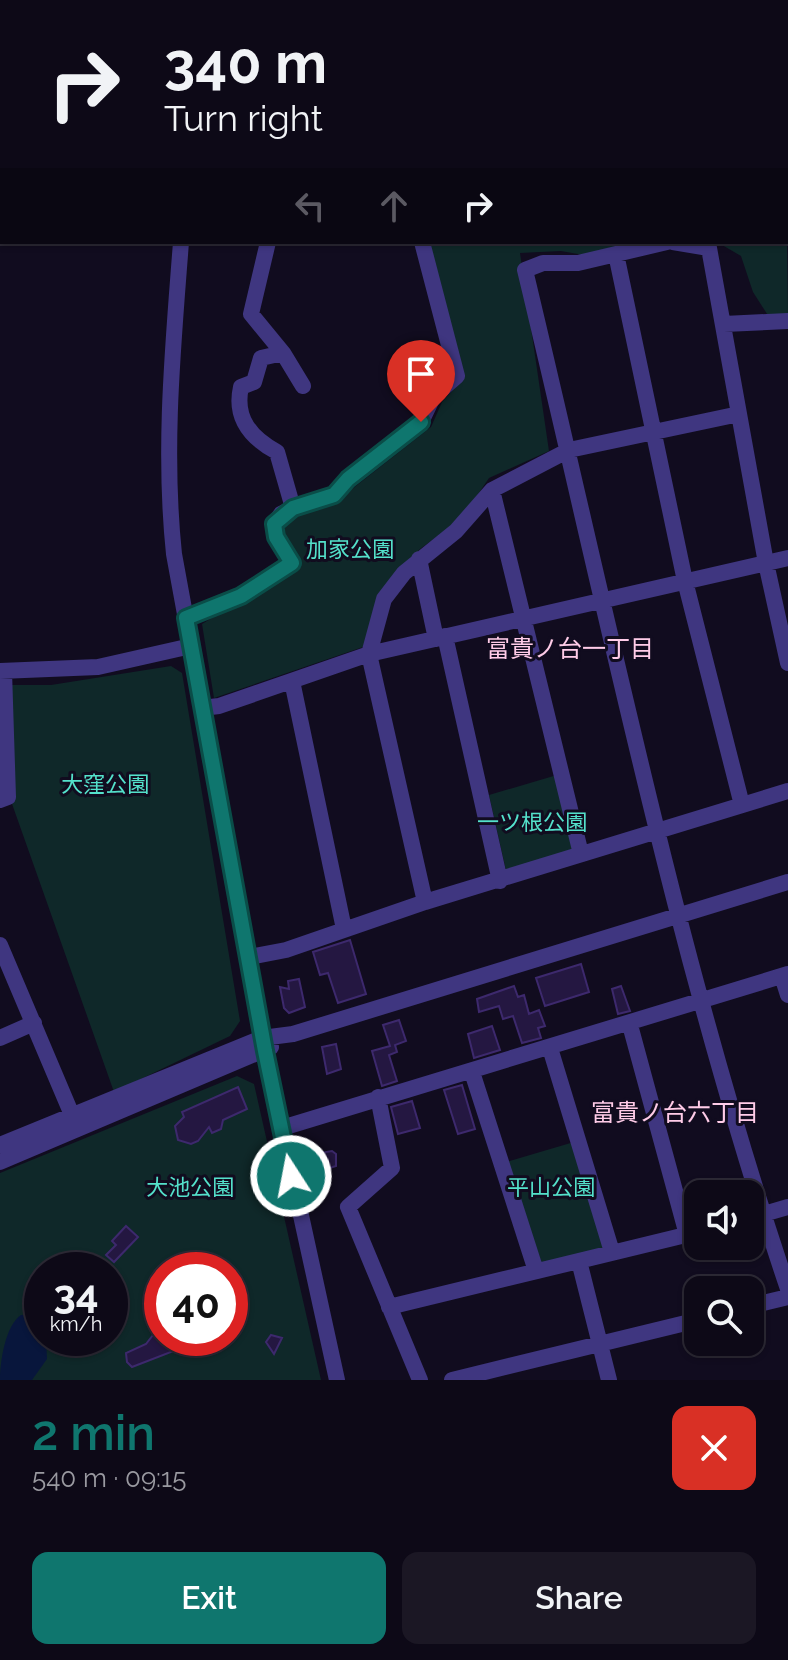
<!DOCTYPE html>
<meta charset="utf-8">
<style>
:root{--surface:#0d0917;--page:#1b1724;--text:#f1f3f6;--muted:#9a9aa1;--line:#2d2a36;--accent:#0f766e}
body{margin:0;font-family:Raleway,"Noto Sans JP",sans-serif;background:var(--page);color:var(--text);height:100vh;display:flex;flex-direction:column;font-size:30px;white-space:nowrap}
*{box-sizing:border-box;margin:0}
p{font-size:26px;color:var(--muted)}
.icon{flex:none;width:44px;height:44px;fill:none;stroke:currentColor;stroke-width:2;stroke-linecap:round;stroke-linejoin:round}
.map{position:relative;height:1380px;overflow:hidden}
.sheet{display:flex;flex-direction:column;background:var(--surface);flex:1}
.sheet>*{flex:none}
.top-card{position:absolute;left:0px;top:0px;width:788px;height:244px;box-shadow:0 2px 6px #0004,0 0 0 2px var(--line);background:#0d0917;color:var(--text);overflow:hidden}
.tools{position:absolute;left:684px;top:1180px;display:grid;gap:16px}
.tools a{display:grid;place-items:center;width:80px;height:80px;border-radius:16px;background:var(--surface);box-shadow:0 2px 6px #0004,0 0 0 2px var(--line);font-size:40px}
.speed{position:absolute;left:24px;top:1252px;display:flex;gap:16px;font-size:40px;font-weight:700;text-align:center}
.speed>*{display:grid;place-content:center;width:104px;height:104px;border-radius:50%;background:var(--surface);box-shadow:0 2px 6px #0004,0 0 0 2px var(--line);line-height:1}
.speed small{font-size:20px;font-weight:400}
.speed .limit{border:12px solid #d22;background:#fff;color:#111}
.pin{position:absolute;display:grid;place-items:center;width:68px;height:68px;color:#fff;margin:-82px -34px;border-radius:50% 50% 50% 0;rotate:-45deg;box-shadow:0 0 8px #0007}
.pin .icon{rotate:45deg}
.me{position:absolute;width:88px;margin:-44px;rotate:349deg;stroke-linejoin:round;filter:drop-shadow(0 0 6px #0008)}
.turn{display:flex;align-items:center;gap:28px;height:168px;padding:0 32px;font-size:36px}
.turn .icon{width:104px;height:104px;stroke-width:2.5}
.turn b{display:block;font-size:56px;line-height:68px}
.lanes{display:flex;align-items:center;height:76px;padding:0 32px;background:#0003;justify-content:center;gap:40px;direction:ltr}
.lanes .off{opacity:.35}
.round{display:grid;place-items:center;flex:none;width:84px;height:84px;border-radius:16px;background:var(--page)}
.headline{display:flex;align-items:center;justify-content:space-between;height:136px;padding:0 32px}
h1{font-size:48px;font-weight:600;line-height:60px;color:var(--accent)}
.primary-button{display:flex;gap:16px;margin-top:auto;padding:16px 32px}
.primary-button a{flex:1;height:92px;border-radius:16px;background:var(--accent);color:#fff;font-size:32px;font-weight:600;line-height:92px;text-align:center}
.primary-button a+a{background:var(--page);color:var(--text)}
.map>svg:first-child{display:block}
</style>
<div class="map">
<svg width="788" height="1380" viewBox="0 0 788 1380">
<rect width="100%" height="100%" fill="#110c1f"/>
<!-- green -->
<path fill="#0f2829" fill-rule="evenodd" d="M786 157 788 316 769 317 753 292 741 256 717 242H786Z
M428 242H635L589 256 561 251 520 253 549 451 489 478 462 518 420 549 394 575 366 646 214 698 202 624 301 564 283 531 291 515 342 497 431 427 442 402 464 378Z
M171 666 182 673 240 1021 230 1036 114 1092 11 801 8 685H51Z
M557 775 575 850 507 875 489 795Z
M237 1076 254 1084 321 1380H0V1173ZM42 1270H110V1338H42ZM162 1270H230V1338H162Z
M574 1142 605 1245 602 1250 542 1264 506 1162Z"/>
<!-- water -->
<path fill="#08163c" d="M21 1315C33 1314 42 1327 42 1338L46 1339 47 1359 32 1380H0C0 1362 5 1326 21 1315Z"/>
<!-- building -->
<path fill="#241741" stroke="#3d296d" stroke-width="2" d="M350 940 366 994 338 1003 328 973 320 975 313 952Z
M581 964 589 992 545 1006 536 978Z
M299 979 305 1007 289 1013 284 1008 280 987 289 989 288 981Z
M514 986 518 997 524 995 529 1014 539 1010 545 1026 538 1028 541 1038 522 1043 513 1016 503 1019 499 1006 479 1012 477 999Z
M621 986 630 1011 618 1014 612 989Z
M399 1020 406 1041 395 1045 397 1052 389 1055 397 1081 382 1086 372 1051 390 1046 383 1025Z
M492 1026 500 1050 474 1058 468 1034Z
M336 1044 341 1069 327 1074 322 1047Z
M462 1085 475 1129 458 1134 444 1090Z
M238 1087 247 1109 223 1120 221 1129 212 1133 209 1127 198 1141 191 1144 178 1140 175 1126 184 1117 182 1112Z
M412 1101 420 1128 398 1134 391 1107Z
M332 1151 336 1154V1166L311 1174 308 1155Z
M126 1226 138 1237 114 1262 106 1255 116 1245 112 1241Z
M153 1335 182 1338 184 1347 132 1367 127 1362 126 1353 146 1344Z
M271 1335 282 1338 274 1354 266 1342Z"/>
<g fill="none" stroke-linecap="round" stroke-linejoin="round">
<!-- minor -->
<path stroke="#3f3680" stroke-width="16" d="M162 0V2
M333 0V2
M430 0V2
M535 0V2
M625 0V2
M713 0V2
M193 2 194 0
M209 2V0
M786 8H788
M0 45 2 44
M181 242C173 347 163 449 174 554L265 1051 337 1380
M268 242 251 314 283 353 261 358 254 382 241 387C234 418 251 438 277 452L293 508
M667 242 578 263H543L525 270C607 611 676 957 788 1289
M673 242 709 248 766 563 788 663
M616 254 685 581 742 805
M724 324 788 321
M283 353 303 386
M492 490 581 854
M419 559 436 639
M186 618 241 596 292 563 276 537 274 524 281 514 293 508 334 495 348 479 421 422 433 397 457 376 422 242
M445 636 500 881
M0 671 98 667 191 646
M292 681 344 929
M202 708 219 706 369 654 788 558
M0 800 8 797 4 671
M425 902 369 654 384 599 404 573 456 531 492 490 569 450 739 414
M0 945 72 1115
M249 957 286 950 425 902 788 791
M782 976 788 995
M630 1025 687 1235
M0 1038 34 1023
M550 1048 612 1252
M472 1072 536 1271
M378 1097 392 1168 348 1207 420 1380
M282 1128 788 974
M0 1145 262 1038 293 1034 788 882
M0 1162 271 1047
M750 1218 788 1207
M579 1261 609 1380
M750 1306 788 1297
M389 1307 698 1232
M452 1380 698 1320"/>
<!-- highway -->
<path stroke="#ff458d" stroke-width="22" d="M786 89H788
M0 161 2 160"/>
<!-- rail -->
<path stroke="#00c6f5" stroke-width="3" stroke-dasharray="12 10" stroke-linecap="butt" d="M786 27H788
M0 110 2 109"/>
</g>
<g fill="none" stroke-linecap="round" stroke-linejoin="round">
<defs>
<path id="route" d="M291 1176 265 1051 186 618 241 596 292 563 276 537 274 524 293 508 334 495 348 479 421 422"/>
</defs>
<!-- route casing -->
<use href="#route" stroke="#0a4d48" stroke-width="20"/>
<!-- route -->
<use href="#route" stroke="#0f766e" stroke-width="14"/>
</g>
<g text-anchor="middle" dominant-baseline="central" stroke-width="6" stroke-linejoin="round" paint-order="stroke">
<!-- park labels -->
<g font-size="22" fill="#54e1cb" stroke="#110c1f">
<text x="350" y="549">加家公園</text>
<text x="105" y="784">大窪公園</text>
<text x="532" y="822">一ツ根公園</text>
<text x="190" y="1187">大池公園</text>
<text x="551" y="1187">平山公園</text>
</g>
<!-- neighbourhood labels -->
<g font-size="24" fill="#ffcce8" stroke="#110c1f">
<text x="570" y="648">富貴ノ台一丁目</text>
<text x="675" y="1112">富貴ノ台六丁目</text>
</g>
</g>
</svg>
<div class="tools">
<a><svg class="icon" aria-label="sound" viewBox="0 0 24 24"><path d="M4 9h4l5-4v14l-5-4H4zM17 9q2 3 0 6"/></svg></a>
<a><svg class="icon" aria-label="search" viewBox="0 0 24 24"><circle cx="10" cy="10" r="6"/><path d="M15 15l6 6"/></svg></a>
</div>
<div class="speed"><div>34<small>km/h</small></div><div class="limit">40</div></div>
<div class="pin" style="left:421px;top:422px;background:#d93025"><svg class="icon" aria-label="arrive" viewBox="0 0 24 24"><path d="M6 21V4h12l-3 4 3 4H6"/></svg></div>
<svg class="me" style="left:291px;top:1176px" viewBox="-20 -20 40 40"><circle r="17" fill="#0f766e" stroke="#fff" stroke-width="3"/><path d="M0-11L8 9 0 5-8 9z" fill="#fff"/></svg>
<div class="top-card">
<div class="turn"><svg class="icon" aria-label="right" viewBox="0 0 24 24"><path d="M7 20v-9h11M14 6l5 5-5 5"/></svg><div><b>340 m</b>Turn right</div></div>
<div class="lanes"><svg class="icon off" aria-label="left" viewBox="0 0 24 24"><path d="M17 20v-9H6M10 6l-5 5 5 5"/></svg><svg class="icon off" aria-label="ahead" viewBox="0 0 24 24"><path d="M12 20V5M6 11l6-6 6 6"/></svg><svg class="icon" aria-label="right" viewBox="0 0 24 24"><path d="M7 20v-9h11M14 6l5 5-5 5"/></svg></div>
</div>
</div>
<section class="sheet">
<div class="headline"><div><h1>2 min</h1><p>540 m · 09:15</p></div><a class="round" style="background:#d93025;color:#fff"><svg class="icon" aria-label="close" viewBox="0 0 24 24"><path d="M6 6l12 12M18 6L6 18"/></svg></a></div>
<div class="primary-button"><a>Exit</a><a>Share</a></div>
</section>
